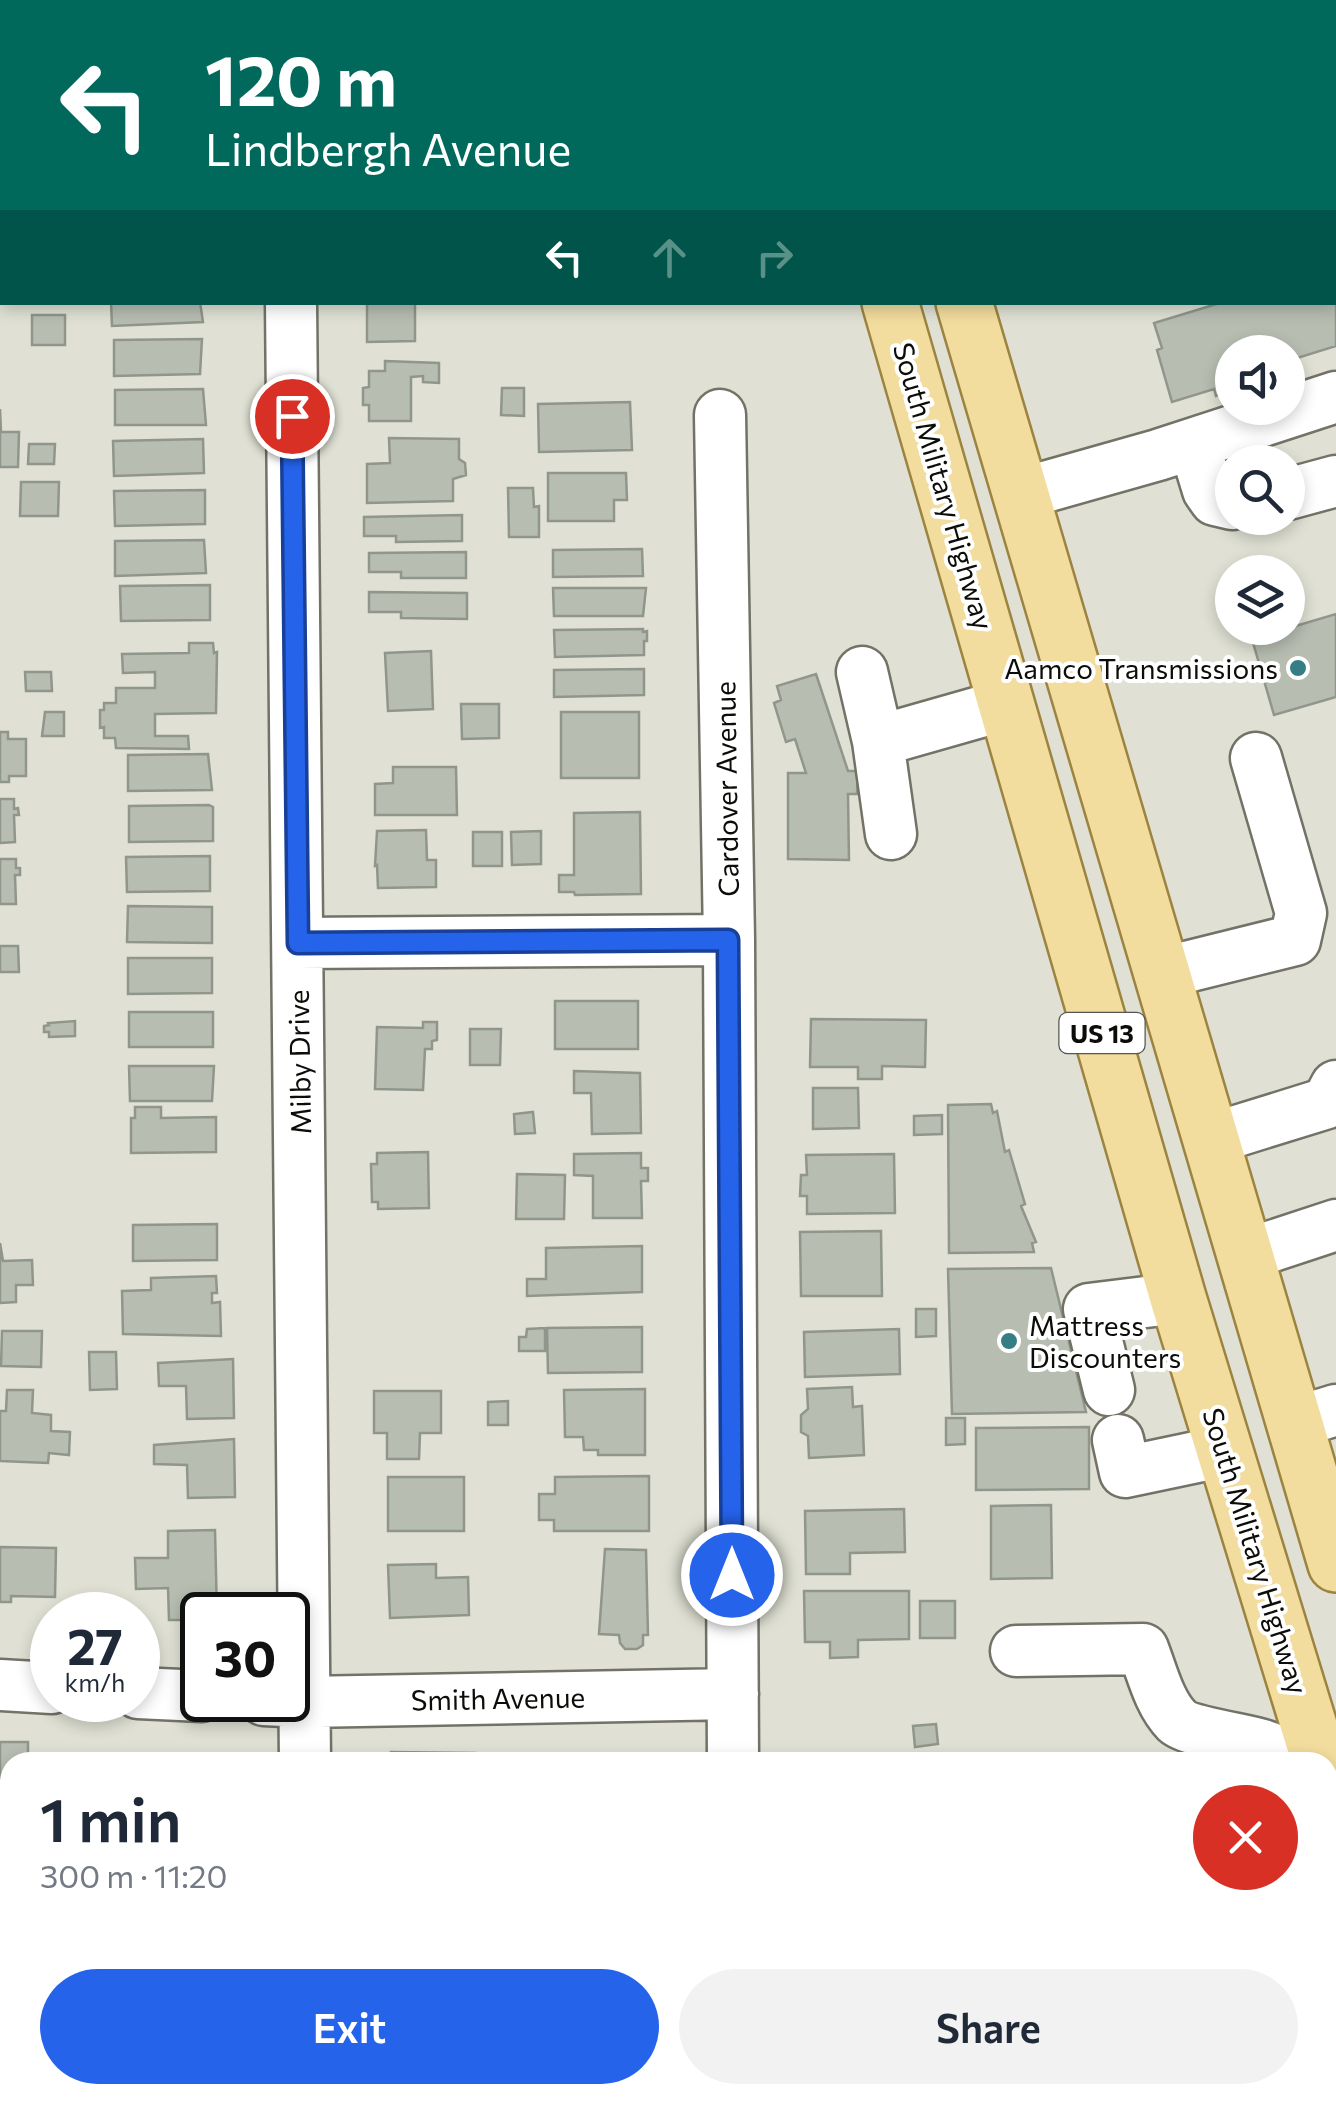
<!DOCTYPE html>
<meta charset="utf-8">
<style>
:root{--surface:#fff;--page:#f2f2f3;--text:#1f2937;--muted:#747a83;--accent:#2563eb}
body{margin:0;font-family:Commissioner,sans-serif;background:var(--page);color:var(--text);height:100vh;display:flex;flex-direction:column;font-size:38px;white-space:nowrap}
*{box-sizing:border-box;margin:0}
p{font-size:32px;color:var(--muted)}
.icon{flex:none;width:55px;height:55px;fill:none;stroke:currentColor;stroke-width:2;stroke-linecap:round;stroke-linejoin:round}
.map{position:relative;flex:1;overflow:hidden}
.panel{position:absolute;left:0px;top:1752px;width:1338px;height:352px;display:flex;flex-direction:column;background:var(--surface);border-radius:30px 30px 0 0;box-shadow:0 5px 15px #0003}
.panel>*{flex:none}
.top-card{position:absolute;left:0px;top:0px;width:1338px;height:305px;box-shadow:0 5px 15px #0003;background:#00695c;color:#fff;overflow:hidden}
.tools{position:absolute;left:1215px;top:335px;display:grid;gap:20px}
.tools a{display:grid;place-items:center;width:90px;height:90px;border-radius:50%;background:var(--surface);box-shadow:0 5px 15px #0003;font-size:50px}
.speed{position:absolute;left:30px;top:1592px;display:flex;gap:20px;font-size:50px;font-weight:700;text-align:center}
.speed>*{display:grid;place-content:center;width:130px;height:130px;border-radius:50%;background:var(--surface);box-shadow:0 5px 15px #0003;line-height:1}
.speed small{font-size:25px;font-weight:400}
.speed .limit{border:5px solid #111;border-radius:15px;background:#fff;color:#111}
.pin{position:absolute;display:grid;place-items:center;width:85px;height:85px;color:#fff;margin:-42px;border:5px solid #fff;border-radius:50%;box-shadow:0 2px 10px #0007}
.me{position:absolute;width:110px;margin:-55px;rotate:0deg;stroke-linejoin:round;filter:drop-shadow(0 0 8px #0008)}
.turn{display:flex;align-items:center;gap:35px;height:210px;padding:0 40px;font-size:45px}
.turn .icon{width:130px;height:130px;stroke-width:2.5}
.turn b{display:block;font-size:70px;line-height:85px}
.lanes{display:flex;align-items:center;height:95px;padding:0 40px;background:#0003;justify-content:center;gap:50px;direction:ltr}
.lanes .off{opacity:.35}
.round{display:grid;place-items:center;flex:none;width:105px;height:105px;border-radius:52px;background:var(--page)}
.summary{display:flex;align-items:center;justify-content:space-between;height:170px;padding:0 40px}
h1{font-size:60px;font-weight:600;line-height:75px}
.primary-button{display:flex;gap:20px;margin-top:auto;padding:20px 40px}
.primary-button a{flex:1;height:115px;border-radius:60px;background:var(--accent);color:#fff;font-size:40px;font-weight:600;line-height:115px;text-align:center}
.primary-button a+a{background:var(--page);color:var(--text)}
.map>svg:first-child{display:block}
</style>
<div class="map">
<svg width="1336" height="2104" viewBox="0 0 1336 2104">
<rect width="100%" height="100%" fill="#e0e1d4"/>
<!-- building -->
<path fill="#b7bdb1" stroke="#90968b" stroke-width="2.5" d="M1336 269V346L1297 358 1298 364 1288 367V352H1232V391L1216 396 1214 389 1172 402 1157 350 1162 348 1154 323 1223 302H1335Z
M111 302H200L203 322 112 326Z
M367 302H428L415 303V341L367 342Z
M32 315H65V345H32Z
M202 339 200 374 114 376V340Z
M385 361 439 363V383L423 382V376L411 377V421H369V405H363V388L369 387V371H385Z
M502 388H524V416L501 415Z
M203 389 206 425H115V390Z
M630 402 632 450 539 452 538 404Z
M0 409 1 432H19L18 467H0Z
M389 438 459 439V459L465 463 466 475 453 479V501L367 503V464L390 463Z
M203 439 204 473 114 476 113 441Z
M29 444H55L54 464H28Z
M548 473H626L627 500H614V521H548Z
M21 482H59L58 516H20Z
M508 488H533L534 507 539 506V537H509Z
M205 490V524L115 526 114 491Z
M462 515V541L396 542V536H364V517Z
M204 540 206 573 115 576V541Z
M642 549 643 576 553 577V550Z
M466 552V578H401V572H369V553Z
M210 585V620L121 621 120 586Z
M553 588H646L643 616H554Z
M369 592 467 593V619L401 618V612H369Z
M1336 614V697L1274 715 1252 639Z
M643 629V632L647 631V641H644V655L555 657 554 630Z
M189 643H213L214 653 217 652 216 713 155 714V736H188L189 749 116 748 115 738H104V727L100 728V710H104V703H116V688H155V672L123 673 122 654 189 653Z
M431 651 433 709 388 711 385 653Z
M644 669V695L554 697V670Z
M25 672H51L52 691H26Z
M816 674 848 771H858L857 794H848L849 860 788 859V773H806L795 739 786 742 774 703 781 700 777 686Z
M461 704H499V738L462 739Z
M45 712H64V736H42Z
M561 712H639V778H561Z
M0 732H8V739H26V776H9V782H0Z
M208 754 212 790 128 791V755Z
M393 767H456L457 815H375V784L393 783Z
M0 799H14V809L18 808 19 815H14L15 842 0 843Z
M209 805 213 807V841L129 842V806Z
M640 812 641 894 575 895 574 892H559V875H574V813Z
M426 830 427 860H436V887L378 888 377 865 375 866 377 831Z
M541 831V864L512 865 511 832Z
M473 832H502V866H473Z
M210 856V891L127 892 126 857Z
M0 859H16V868H20V875H15L16 904H0Z
M128 906 212 907V943L127 942Z
M0 946H18L19 972H0Z
M128 958H212V993L128 994Z
M555 1001H638V1049H555Z
M129 1012H213V1047H129Z
M811 1019 926 1020 925 1067 882 1066V1079H858V1067H810Z
M75 1021V1036L49 1037V1032H44V1026L49 1025 48 1023Z
M423 1022H437V1040L432 1041V1049H425L423 1090 375 1089 377 1027 423 1028Z
M470 1029H501L500 1065H470Z
M129 1066H214L212 1101H130Z
M574 1071 640 1073 641 1133 592 1134 591 1093H574Z
M813 1088H858L859 1128 813 1129Z
M991 1104 993 1113 997 1111 1005 1152 1009 1150 1025 1204 1021 1206 1036 1242 1032 1243 1034 1252 949 1253 948 1105Z
M135 1107H161V1118L216 1117V1152L131 1153V1118H135Z
M533 1112 535 1133 515 1134 514 1114Z
M942 1115V1134L914 1135V1116Z
M428 1152 429 1208 378 1209V1202H372L371 1164H377V1153Z
M641 1153V1168H648V1181H641L642 1218H593V1176L574 1175V1154Z
M894 1154 895 1213 807 1214V1196H800L801 1175H807L806 1155Z
M517 1174 565 1175 564 1219H516Z
M217 1224V1260L133 1261V1225Z
M881 1231 882 1296H801L800 1232Z
M0 1243 3 1261 32 1260 33 1285H16V1302L0 1303Z
M642 1246V1292L527 1296V1279H546V1248Z
M1051 1268 1086 1412 952 1414 948 1269Z
M216 1276 217 1293H212V1303L220 1302 221 1336 123 1334 122 1291 151 1290V1278Z
M916 1309H936V1336L916 1337Z
M642 1327V1372L548 1373 547 1328Z
M545 1328V1351H519V1337H526L527 1329Z
M899 1329 900 1374 805 1377 804 1332Z
M2 1331H42L41 1367 1 1366Z
M89 1352H116L117 1389 90 1390Z
M233 1359 234 1418 187 1419 186 1386H159L158 1363Z
M852 1387 853 1407 862 1406 864 1455 809 1458 808 1436 801 1432V1415L808 1409 807 1389Z
M645 1389V1455H598V1450H584L583 1437H565L564 1390Z
M7 1390H33L32 1413 51 1415V1431L70 1432 69 1455 49 1453 48 1463 0 1461V1411H6Z
M374 1391H441V1433H420L419 1459H387V1433H374Z
M508 1401V1425H488V1402Z
M946 1418H965V1444L946 1445Z
M1089 1427V1489L976 1490V1428Z
M234 1439 235 1497 188 1498 187 1465 154 1464V1445Z
M649 1476V1531H554V1520H539V1494H555V1477Z
M388 1477H464V1531H388Z
M1051 1505 1052 1578 991 1579V1506Z
M904 1509 905 1552 850 1553V1574H806L805 1511Z
M215 1530 217 1615H202V1620H169L168 1588 136 1589 135 1558H168V1531Z
M0 1547 56 1548 55 1597 11 1596V1602H0Z
M605 1549 646 1550 648 1635H643V1645L637 1649H625L620 1643 619 1635 599 1634Z
M436 1564V1578L468 1577 469 1615 390 1618 388 1565Z
M804 1591H909V1639L858 1640V1657L830 1658V1642H805Z
M920 1601H955V1638H920Z
M936 1724 938 1744 915 1747 913 1726Z
M0 1742H28V1762H10V1801H6L7 1786H0Z
M391 1752 475 1753V1762H380L381 1759H391Z
M594 1756 660 1759V1762H593Z
M1083 1757H1150V1762H1083Z
M0 1874H10V1910H0Z
M0 1922H10V1957L0 1958Z
M0 1973H10V2009L0 2010Z
M0 2023H10V2059H0Z
M0 2076H10V2095H50L51 2104H0Z
M151 2095H226V2104H151Z
M384 2095H454L455 2104H393V2101H384Z
M479 2095H515V2104H479Z
M599 2095H647V2104H598Z
M817 2095H852V2104H817Z"/>
<g fill="none" stroke-linecap="round" stroke-linejoin="round">
<defs>
<path id="minor" d="M289 0V2
M1043 0 1044 2
M1198 2 1206 0
M1335 165H1336
M291 302 305 1762
M720 415 729 940 733 1762
M1194 444 1208 490 1215 500 1232 504
M1020 494 1158 455 1336 397
M1288 494 1336 481
M862 672 878 741 1008 704
M878 741 891 834
M298 943 729 940
M1162 973 1295 940 1301 913 1256 758
M1211 1139 1327 1103 1336 1086
M1245 1255 1336 1225
M1109 1390 1089 1309 1178 1298
M1294 1423 1336 1410
M1118 1440 1125 1472 1225 1451
M1016 1651 1143 1649C1152 1672 1159 1703 1177 1721 1188 1731 1241 1739 1259 1744 1274 1748 1289 1756 1303 1762
M0 1685 52 1688
M138 1693 202 1696
M264 1700 305 1702 733 1694
M308 2095V2104
M735 2095V2104
M1252 2095 1255 2104
M1007 2104V2095"/>
<path id="major" d="M801 0 802 2
M875 0V2
M890 302 1178 1298 1320 1762
M964 302 1336 1564
M1328 1789 1336 1817"/>
</defs>
<!-- minor casing -->
<use href="#minor" stroke="#727267" stroke-width="55"/>
<!-- major casing -->
<use href="#major" stroke="#9c8440" stroke-width="60"/>
<!-- minor -->
<use href="#minor" stroke="#fff" stroke-width="50"/>
<!-- major -->
<use href="#major" stroke="#f2dc9e" stroke-width="55"/>
</g>
<g fill="none" stroke-linecap="round" stroke-linejoin="round">
<defs>
<path id="route" d="M292 416 298 943 728 940 732 1575"/>
</defs>
<!-- route casing -->
<use href="#route" stroke="#184099" stroke-width="25"/>
<!-- route -->
<use href="#route" stroke="#2563eb" stroke-width="18"/>
</g>
<!-- markers -->
<g fill="#367e85" stroke="#fff" stroke-width="4">
<circle cx="1298" cy="668" r="10"/>
<circle cx="1009" cy="1341" r="10"/>
</g>
<g text-anchor="middle" dominant-baseline="central" stroke-width="8" stroke-linejoin="round" paint-order="stroke">
<!-- shield labels -->
<rect fill="#fff" stroke="#555552" stroke-width="2.5" x="1059.5" y="1013" width="85" height="40" rx="8"/>
<g font-size="25" font-weight="bold" fill="#0c0c08">
<text x="1102" y="1033">US 13</text>
</g>
<!-- street labels -->
<g font-size="28" fill="#0c0c08" stroke="#fff">
<text transform="translate(944 486) rotate(74)">South Military Highway</text>
<text transform="translate(726 789) rotate(-91)">Cardover Avenue</text>
<text transform="translate(299 1062) rotate(-91)">Milby Drive</text>
<text transform="translate(1256 1551) rotate(73)">South Military Highway</text>
<text transform="translate(498 1698) rotate(-1)">Smith Avenue</text>
</g>
<!-- poi labels -->
<g font-size="28" fill="#0c0c08" stroke="#fff" text-anchor="end">
<text x="1278" y="668">Aamco Transmissions</text>
<text x="1029" y="1325" text-anchor="start">Mattress<tspan x="1029" dy="32">Discounters</tspan></text>
</g>
</g>
</svg>
<div class="tools">
<a><svg class="icon" aria-label="sound" viewBox="0 0 24 24"><path d="M4 9h4l5-4v14l-5-4H4zM17 9q2 3 0 6"/></svg></a>
<a><svg class="icon" aria-label="search" viewBox="0 0 24 24"><circle cx="10" cy="10" r="6"/><path d="M15 15l6 6"/></svg></a>
<a><svg class="icon" aria-label="layers" viewBox="0 0 24 24"><path d="M12 4l9 5-9 5-9-5zM3 14l9 5 9-5"/></svg></a>
</div>
<div class="speed"><div>27<small>km/h</small></div><div class="limit">30</div></div>
<div class="pin" style="left:292px;top:416px;background:#d93025"><svg class="icon" aria-label="arrive" viewBox="0 0 24 24"><path d="M6 21V4h12l-3 4 3 4H6"/></svg></div>
<svg class="me" style="left:732px;top:1575px" viewBox="-20 -20 40 40"><circle r="17" fill="#2563eb" stroke="#fff" stroke-width="3"/><path d="M0-11L8 9 0 5-8 9z" fill="#fff"/></svg>
<div class="top-card">
<div class="turn"><svg class="icon" aria-label="left" viewBox="0 0 24 24"><path d="M17 20v-9H6M10 6l-5 5 5 5"/></svg><div><b>120 m</b>Lindbergh Avenue</div></div>
<div class="lanes"><svg class="icon" aria-label="left" viewBox="0 0 24 24"><path d="M17 20v-9H6M10 6l-5 5 5 5"/></svg><svg class="icon off" aria-label="ahead" viewBox="0 0 24 24"><path d="M12 20V5M6 11l6-6 6 6"/></svg><svg class="icon off" aria-label="right" viewBox="0 0 24 24"><path d="M7 20v-9h11M14 6l5 5-5 5"/></svg></div>
</div>
<section class="panel">
<div class="summary"><div><h1>1 min</h1><p>300 m · 11:20</p></div><a class="round" style="background:#d93025;color:#fff"><svg class="icon" aria-label="close" viewBox="0 0 24 24"><path d="M6 6l12 12M18 6L6 18"/></svg></a></div>
<div class="primary-button"><a>Exit</a><a>Share</a></div>
</section>
</div>
